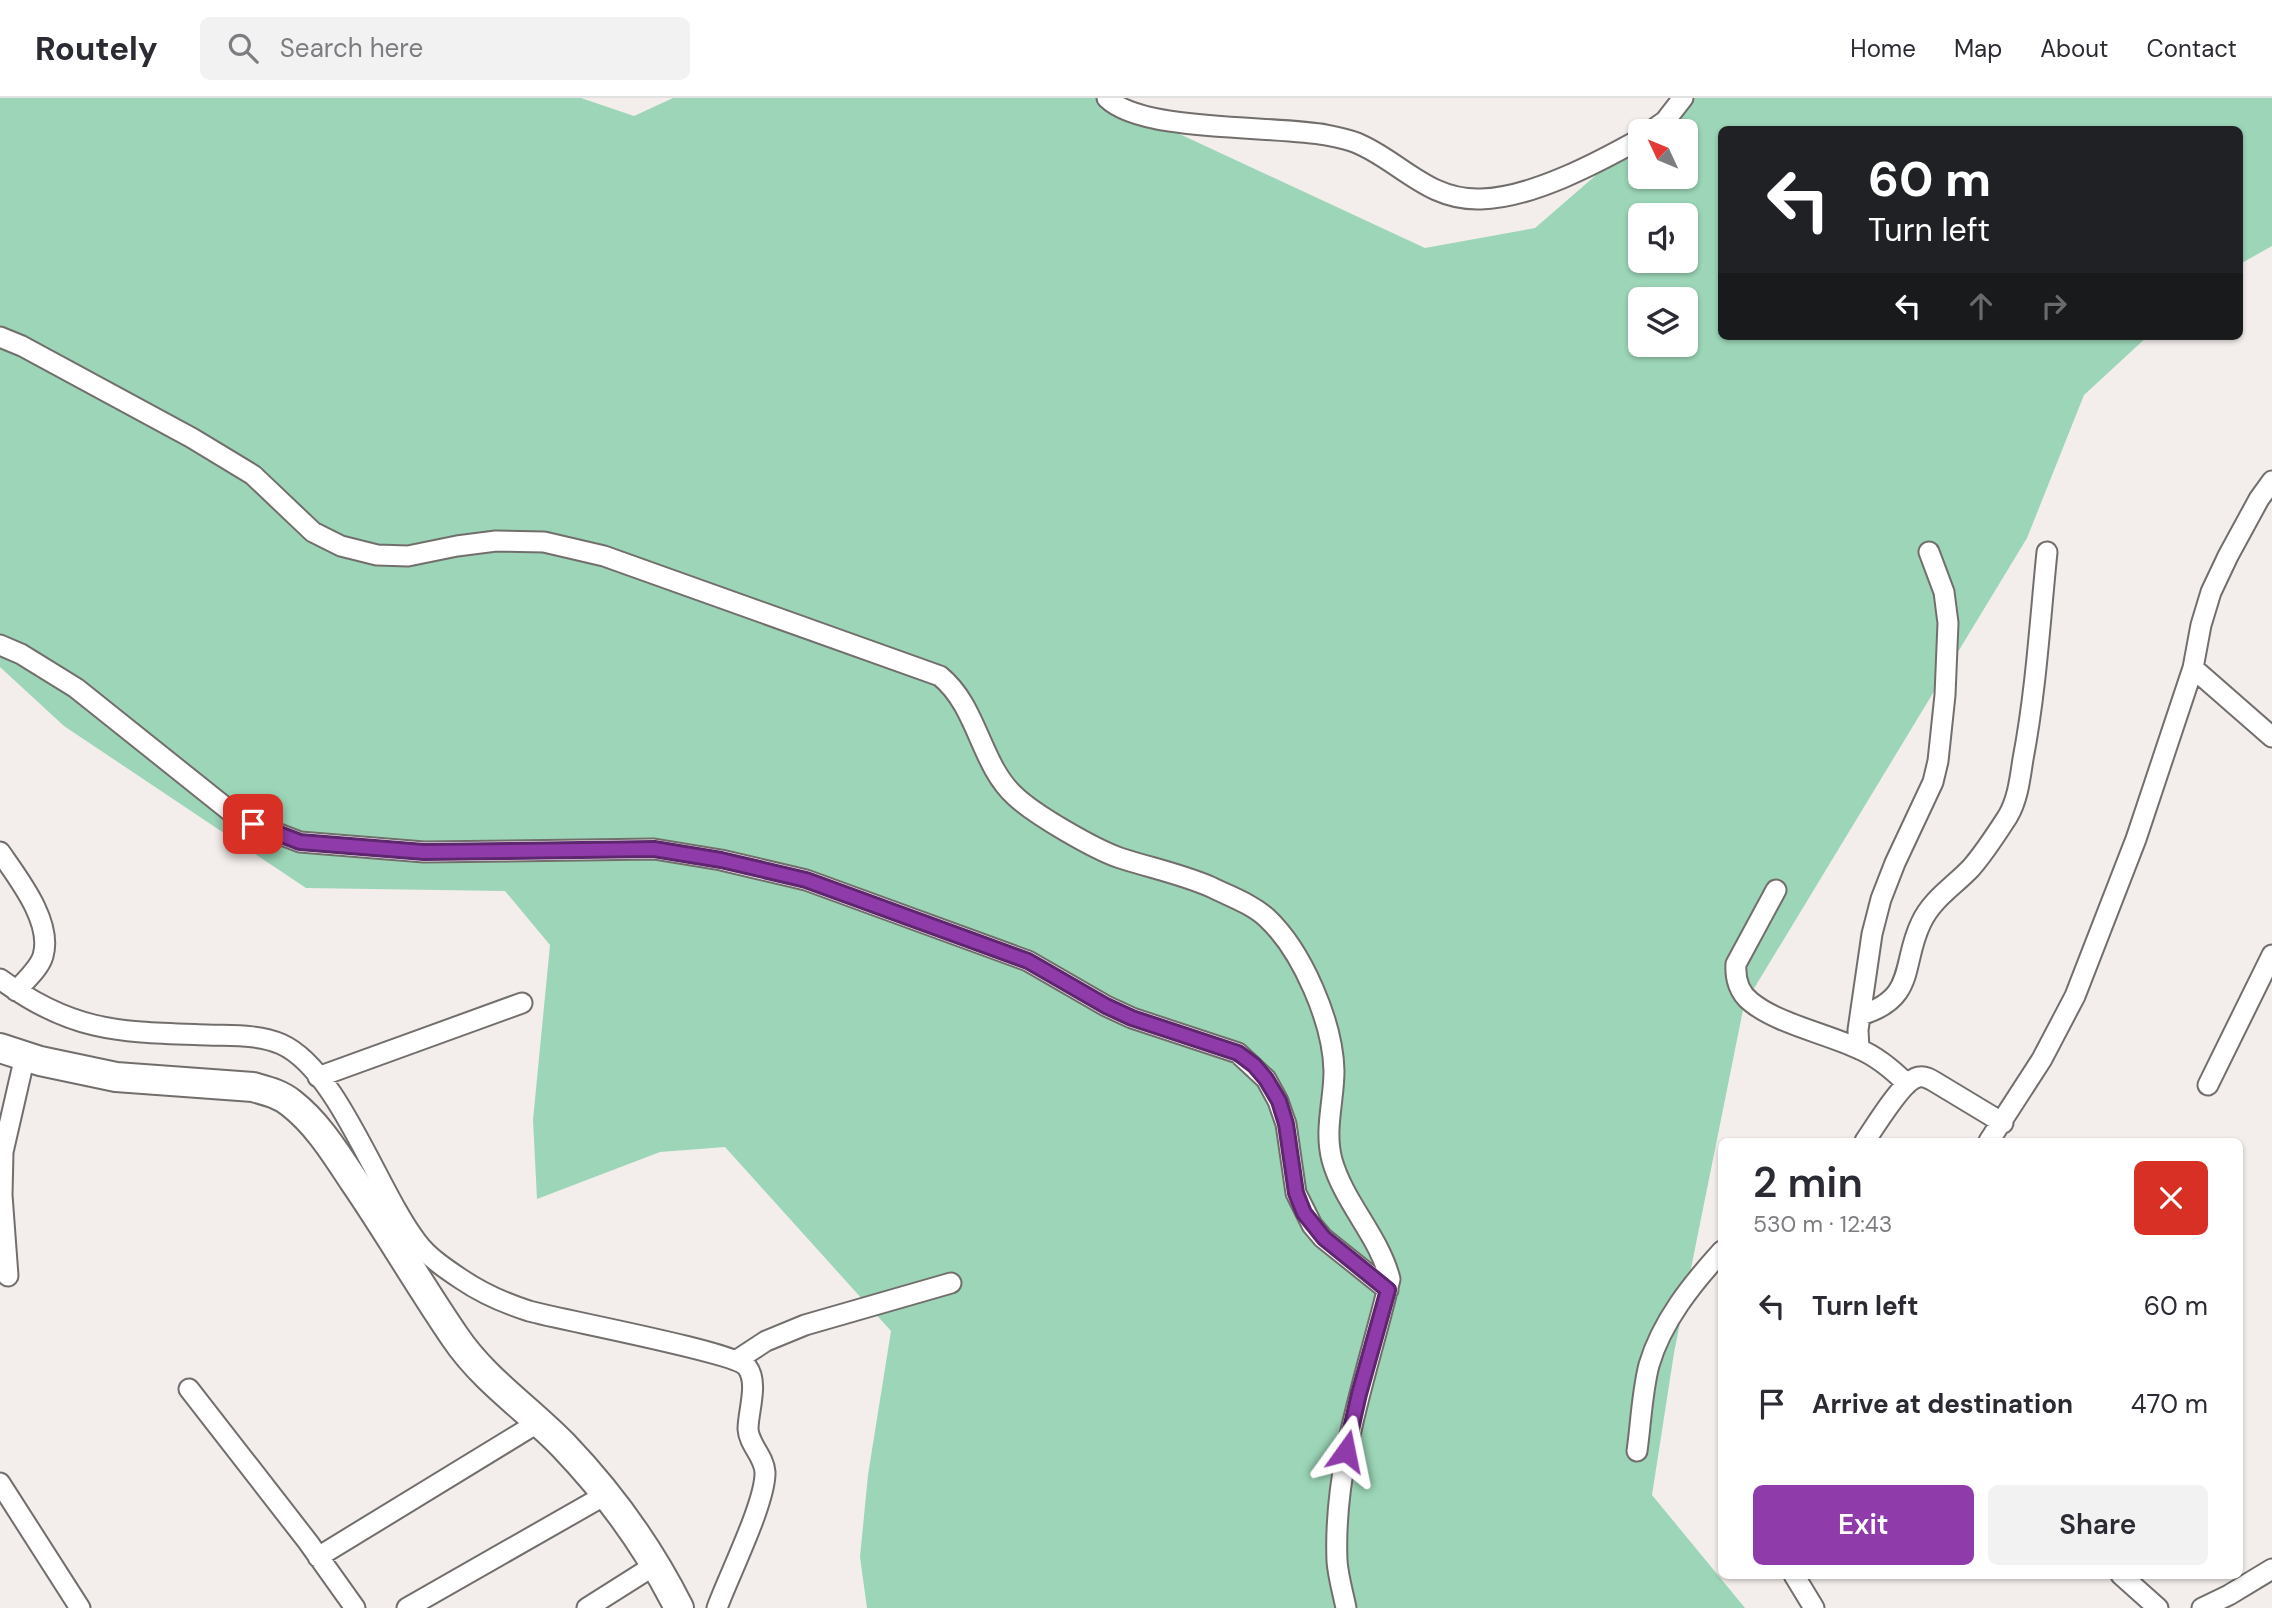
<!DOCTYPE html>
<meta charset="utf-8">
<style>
:root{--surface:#fff;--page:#f2f2f3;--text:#2b2b33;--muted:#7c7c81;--line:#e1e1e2;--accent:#8f3baa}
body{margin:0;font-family:"DM Sans",sans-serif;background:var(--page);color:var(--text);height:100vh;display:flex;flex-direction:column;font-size:26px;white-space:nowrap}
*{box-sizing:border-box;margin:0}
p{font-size:23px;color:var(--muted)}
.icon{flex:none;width:38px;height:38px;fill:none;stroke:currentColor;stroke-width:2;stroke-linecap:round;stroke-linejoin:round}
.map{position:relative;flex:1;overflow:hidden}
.drawer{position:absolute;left:1718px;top:1040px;width:525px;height:441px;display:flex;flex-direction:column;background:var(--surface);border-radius:10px;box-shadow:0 2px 5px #0004}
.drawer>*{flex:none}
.banner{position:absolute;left:1718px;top:28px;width:525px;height:214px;border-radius:10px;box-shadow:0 2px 5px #0004;background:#202124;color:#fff;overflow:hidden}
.needle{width:46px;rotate:314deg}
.controls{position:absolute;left:1628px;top:21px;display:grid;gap:14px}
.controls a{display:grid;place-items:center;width:70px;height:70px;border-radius:10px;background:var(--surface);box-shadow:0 2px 5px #0004;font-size:35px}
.pin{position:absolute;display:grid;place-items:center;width:60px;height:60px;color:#fff;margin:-30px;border-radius:14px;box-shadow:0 4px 10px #0006}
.me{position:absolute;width:77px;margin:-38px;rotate:12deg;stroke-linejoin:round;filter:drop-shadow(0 0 5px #0008)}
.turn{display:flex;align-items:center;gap:24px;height:147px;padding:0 35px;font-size:32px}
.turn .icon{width:91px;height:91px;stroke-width:2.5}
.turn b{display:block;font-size:49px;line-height:60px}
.lanes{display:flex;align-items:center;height:66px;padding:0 35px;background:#0003;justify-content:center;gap:35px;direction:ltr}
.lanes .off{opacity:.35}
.round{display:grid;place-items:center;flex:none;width:74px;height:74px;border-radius:10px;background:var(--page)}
.overview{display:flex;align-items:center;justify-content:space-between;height:119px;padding:0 35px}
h1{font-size:42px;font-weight:600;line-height:52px}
.button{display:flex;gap:14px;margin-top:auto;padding:14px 35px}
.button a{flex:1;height:80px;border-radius:10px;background:var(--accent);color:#fff;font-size:28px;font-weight:600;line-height:80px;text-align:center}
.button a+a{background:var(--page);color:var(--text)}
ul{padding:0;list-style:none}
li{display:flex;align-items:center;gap:21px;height:98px;padding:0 35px}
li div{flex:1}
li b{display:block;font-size:26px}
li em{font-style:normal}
header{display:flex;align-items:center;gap:42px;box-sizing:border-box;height:98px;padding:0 35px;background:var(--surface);border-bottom:2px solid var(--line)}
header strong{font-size:33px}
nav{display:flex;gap:38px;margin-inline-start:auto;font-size:24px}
.search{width:490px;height:63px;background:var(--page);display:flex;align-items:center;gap:18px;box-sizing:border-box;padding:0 24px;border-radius:10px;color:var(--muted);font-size:26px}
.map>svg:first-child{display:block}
</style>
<header>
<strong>Routely</strong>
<div class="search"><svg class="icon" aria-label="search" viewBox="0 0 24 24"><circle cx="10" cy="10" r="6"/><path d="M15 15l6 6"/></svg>Search here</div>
<nav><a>Home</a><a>Map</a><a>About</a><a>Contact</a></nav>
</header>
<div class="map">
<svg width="2272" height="1510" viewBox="0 0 2272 1510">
<rect width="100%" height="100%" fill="#f3eeeb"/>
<!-- green -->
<path fill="#9cd5b7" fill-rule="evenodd" d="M0 0H581L634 18 673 0H1102L1425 150 1535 130 1640 39V79H1685V33H1647L1685 0H2272V148L2240 166V32H1722V238H2148L2084 297 2027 440 1744 907 1674 1255 1652 1397 1745 1510H867L860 1459 868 1377 891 1233 725 1049 660 1054 537 1101 533 1022 550 847 505 793 306 790 64 628 0 569ZM1640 117H1685V163H1640ZM1640 201H1685V247H1640Z"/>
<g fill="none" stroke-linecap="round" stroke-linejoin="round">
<defs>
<path id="street" d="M1107 0C1142 35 1275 27 1326 37 1336 39 1347 41 1357 45 1400 63 1428 103 1481 101 1531 100 1597 65 1640 41
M1651 33 1665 23 1683 0
M0 239 22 248 192 340 253 377 313 434 341 448 377 457 408 458 457 448 496 443 544 444 604 458 940 578C978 609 980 666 1015 698 1035 717 1094 751 1120 760 1151 770 1181 776 1211 789 1229 798 1252 806 1267 820 1302 853 1333 924 1334 973 1334 1003 1324 1032 1332 1062 1344 1105 1379 1138 1390 1181 1368 1274 1333 1365 1337 1463 1338 1478 1343 1495 1346 1510
M0 547 21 556 76 590 240 721 300 744 424 754 654 751 721 762 806 782 1028 863 1106 908 1132 920 1238 955 1266 981 1278 1003 1286 1026 1296 1095 1312 1127 1323 1140 1388 1192
M2193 570 2272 639
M0 754C18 780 53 824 43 858 39 871 25 883 16 893
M1776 792 1736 866C1735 880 1739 895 1751 904 1778 926 1828 936 1859 951 1878 959 1893 972 1907 986
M0 881C73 935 121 934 207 937 231 938 258 936 281 946 338 971 378 1094 417 1144 428 1159 446 1171 461 1181 480 1194 507 1206 529 1213 561 1222 735 1254 747 1269 759 1285 748 1313 748 1331 749 1347 764 1358 765 1374 766 1404 728 1479 717 1510
M1861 917C1917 900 1901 866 1921 825 1932 801 1954 788 1971 770 1985 754 1997 735 2008 718 2018 701 2020 680 2023 661 2036 593 2040 523 2047 454
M1859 951 1858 932 1872 836 1881 801 1895 765 1933 684 1938 663 1945 597 1948 525 1944 494 1929 454
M318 979 522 905
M2208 987 2272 857
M1865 1043C1875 1029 1903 981 1919 979 1925 978 1930 981 1935 984L2003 1025
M1989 1043 2042 961 2075 898 2136 741 2193 570 2201 527 2211 494 2228 458 2259 401 2272 383
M8 1178 2 1097 3 1054 25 958
M737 1262 766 1243 805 1227 951 1185
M189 1291 308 1444 355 1510
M1637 1353C1641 1325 1642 1294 1649 1267 1662 1223 1692 1186 1722 1153
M0 1385 80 1510
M318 1459 539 1324
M1794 1477 1814 1510
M2121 1477 2158 1510
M407 1510 607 1396
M587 1510 655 1467
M2202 1510 2229 1497 2272 1471"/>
<path id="secondary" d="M0 950 40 963 116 979 253 989C267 993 280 996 291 1005 318 1026 336 1056 354 1083 389 1134 420 1188 455 1239 484 1282 527 1310 563 1347 609 1395 649 1450 679 1510"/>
</defs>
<!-- street casing -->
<use href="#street" stroke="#726e6c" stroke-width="23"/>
<!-- secondary casing -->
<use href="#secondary" stroke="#726e6c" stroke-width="32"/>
<!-- street -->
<use href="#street" stroke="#fff" stroke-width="19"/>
<!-- secondary -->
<use href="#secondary" stroke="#fff" stroke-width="28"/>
</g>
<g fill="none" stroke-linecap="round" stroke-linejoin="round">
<defs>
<path id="route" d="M253 726 300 744 424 754 654 751 721 762 806 782 1028 863 1106 908 1132 920 1238 955 1254 967 1266 981 1279 1003 1286 1026 1296 1095 1304 1115 1324 1140 1388 1192 1359 1296 1346 1353"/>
</defs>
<!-- route casing -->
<use href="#route" stroke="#5d266e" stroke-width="18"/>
<!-- route -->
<use href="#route" stroke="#8f3baa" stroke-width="12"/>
</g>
</svg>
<div class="controls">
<a><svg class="needle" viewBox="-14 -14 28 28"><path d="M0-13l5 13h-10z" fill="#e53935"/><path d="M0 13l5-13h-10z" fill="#7c7c81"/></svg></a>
<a><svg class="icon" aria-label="sound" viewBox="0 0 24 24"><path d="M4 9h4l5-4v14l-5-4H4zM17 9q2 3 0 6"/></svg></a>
<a><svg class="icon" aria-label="layers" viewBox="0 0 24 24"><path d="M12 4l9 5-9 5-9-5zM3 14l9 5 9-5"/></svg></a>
</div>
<div class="pin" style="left:253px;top:726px;background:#d93025"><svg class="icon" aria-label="arrive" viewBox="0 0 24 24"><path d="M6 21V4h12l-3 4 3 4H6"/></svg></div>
<svg class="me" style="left:1346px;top:1353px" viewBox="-20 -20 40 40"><path d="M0-17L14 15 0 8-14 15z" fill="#8f3baa" stroke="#fff" stroke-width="4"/></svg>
<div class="banner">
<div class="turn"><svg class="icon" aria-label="left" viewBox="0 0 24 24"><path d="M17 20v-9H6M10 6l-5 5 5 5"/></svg><div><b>60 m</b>Turn left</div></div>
<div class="lanes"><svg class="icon" aria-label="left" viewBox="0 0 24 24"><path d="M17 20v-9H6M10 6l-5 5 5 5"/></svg><svg class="icon off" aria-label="ahead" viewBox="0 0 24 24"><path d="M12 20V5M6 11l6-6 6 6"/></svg><svg class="icon off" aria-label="right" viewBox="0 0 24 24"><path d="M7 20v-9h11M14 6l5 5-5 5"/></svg></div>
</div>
<section class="drawer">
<div class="overview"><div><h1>2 min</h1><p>530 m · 12:43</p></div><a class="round" style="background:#d93025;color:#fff"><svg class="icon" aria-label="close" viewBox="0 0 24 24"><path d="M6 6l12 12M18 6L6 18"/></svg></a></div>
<ul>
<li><svg class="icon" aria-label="left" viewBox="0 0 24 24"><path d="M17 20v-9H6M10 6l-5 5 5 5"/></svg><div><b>Turn left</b></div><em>60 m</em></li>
<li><svg class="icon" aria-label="arrive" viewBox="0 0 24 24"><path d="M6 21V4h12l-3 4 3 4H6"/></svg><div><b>Arrive at destination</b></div><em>470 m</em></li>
</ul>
<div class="button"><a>Exit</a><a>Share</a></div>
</section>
</div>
